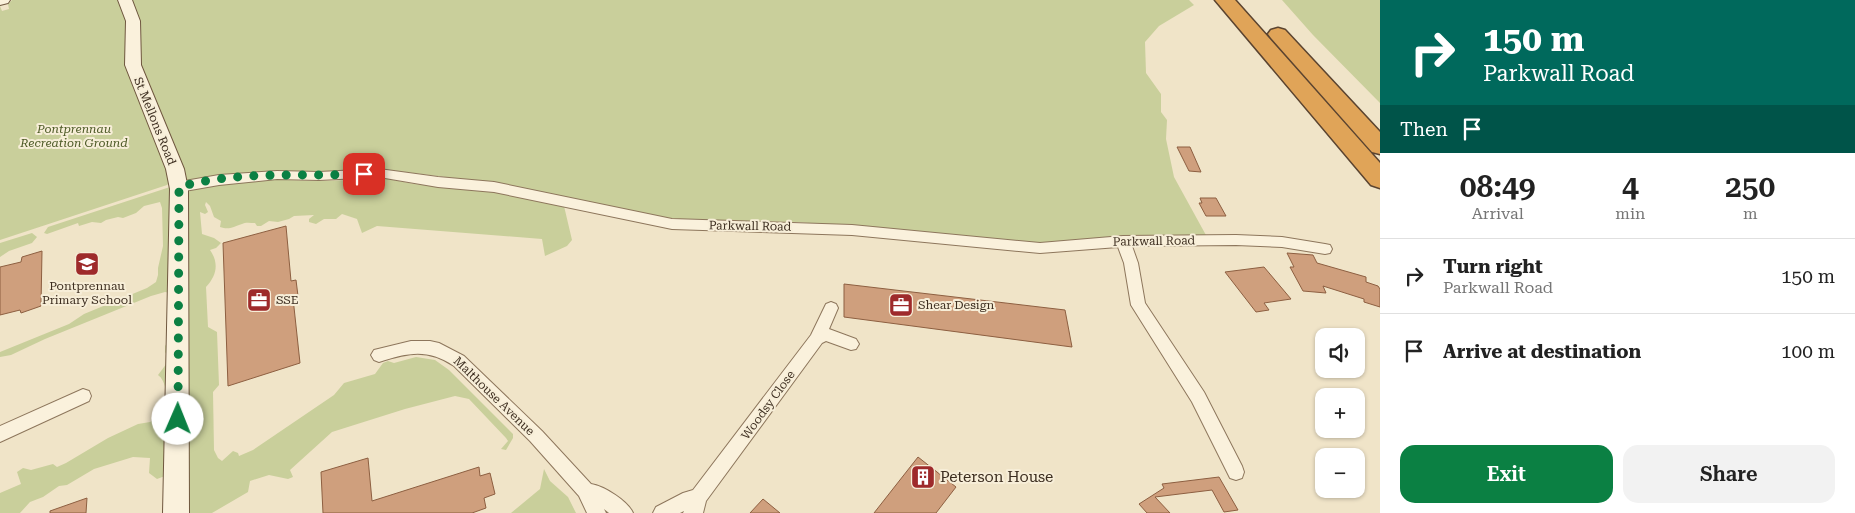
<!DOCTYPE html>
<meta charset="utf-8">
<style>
:root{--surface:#fff;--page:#f2f2f2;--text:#222;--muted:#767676;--line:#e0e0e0;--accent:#0b8043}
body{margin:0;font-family:"Roboto Serif",serif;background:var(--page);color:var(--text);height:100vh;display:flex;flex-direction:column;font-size:19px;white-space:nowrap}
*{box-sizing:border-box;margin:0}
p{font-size:16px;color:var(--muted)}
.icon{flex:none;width:28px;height:28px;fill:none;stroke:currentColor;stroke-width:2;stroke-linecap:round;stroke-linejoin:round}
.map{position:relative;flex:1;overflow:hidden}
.details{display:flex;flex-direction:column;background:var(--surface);width:475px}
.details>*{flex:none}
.guide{background:#00695c;color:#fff;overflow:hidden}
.fabs{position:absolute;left:1315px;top:328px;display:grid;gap:10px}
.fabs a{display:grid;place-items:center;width:50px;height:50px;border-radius:10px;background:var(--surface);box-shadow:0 1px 4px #0004;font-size:25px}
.pin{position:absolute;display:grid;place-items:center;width:42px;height:42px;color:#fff;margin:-21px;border-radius:10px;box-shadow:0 2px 8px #0006}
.me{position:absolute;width:55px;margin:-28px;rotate:1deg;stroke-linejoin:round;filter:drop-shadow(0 0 4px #0008)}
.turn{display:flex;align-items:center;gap:18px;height:105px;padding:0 20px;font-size:22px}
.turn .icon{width:65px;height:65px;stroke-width:2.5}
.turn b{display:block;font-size:35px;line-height:42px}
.then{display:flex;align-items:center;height:48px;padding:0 20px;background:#0003;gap:10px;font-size:19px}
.eta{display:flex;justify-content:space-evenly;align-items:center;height:85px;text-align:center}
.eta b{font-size:30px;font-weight:600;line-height:35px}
.action{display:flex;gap:10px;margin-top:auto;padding:10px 20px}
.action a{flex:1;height:58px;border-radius:15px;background:var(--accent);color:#fff;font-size:20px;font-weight:600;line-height:58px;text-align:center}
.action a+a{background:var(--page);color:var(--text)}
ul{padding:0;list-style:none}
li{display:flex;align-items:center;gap:15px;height:75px;padding:0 20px;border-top:1px solid var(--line)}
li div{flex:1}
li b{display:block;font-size:19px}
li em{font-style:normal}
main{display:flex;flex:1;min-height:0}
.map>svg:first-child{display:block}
</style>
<main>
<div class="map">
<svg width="1380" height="513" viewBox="0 0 1380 513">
<rect width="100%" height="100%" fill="#f0e4c8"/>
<!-- green -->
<path fill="#c9cf9b" d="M12 0H120L128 23 155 135 170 182 167 185 0 240V6L2 11 9 9 8 4Z
M130 0H1189L1194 5 1159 26 1145 42 1146 73 1161 94V112L1167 120 1166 139 1174 177 1207 237 1042 245 798 222 680 220 486 182 373 168 260 179 316 181 388 179 414 184 502 193 564 206 572 240 567 246 545 256 542 239 377 226 362 233 357 219 342 214 336 219H324L316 224 309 222V219L314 215 294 216 289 219 278 222 269 221 261 226H257L255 223C251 223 245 222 242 224 233 227 229 230 220 227L221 221 214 217 210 206 206 202 205 205 208 212 205 214 200 212 202 234 214 238 221 243 216 248 210 250C219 263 217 275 206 287L208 327 217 332 219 385 213 392 214 450 218 458 222 461 233 451 238 453 239 456 253 450 334 395 344 383 375 374 383 363 388 361 394 363 416 357 435 360 449 370 513 434V438L506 450 501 449 508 441 506 438 469 399 455 396 405 409 332 432 290 470 293 477 288 479 269 475 250 481 248 492 212 513H180L165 476 157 479 149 473 150 458 133 457 94 469 67 485 59 486 43 497 30 502 20 513H0V493L21 484 17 472 23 468 31 470 53 464 57 467 66 463 108 438 138 424 150 422 167 414C167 403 168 382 158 375L170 359 165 352V346L171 337 170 293 165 292 151 296 45 339 11 355 0 357V352L69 324 84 314 147 288 156 282 158 275V268L163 246 162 208 160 202 144 206 136 213 123 218 118 217 106 220 101 223 92 222 79 226 78 223 47 234 44 233 48 227 170 187 182 198 191 190 136 65Z
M1282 0H1380V103L1313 35Z
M32 233 37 237 32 243 9 251 0 257V243Z
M544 469 550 481 568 497 576 513H511L540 489Z"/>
<!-- building -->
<path fill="#cf9f7d" stroke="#8d5f41" d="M1177 147H1190L1201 172 1189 171Z
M1200 198H1216L1226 216H1206L1199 203H1202Z
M286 226 291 281 296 280 298 296 293 298 300 363 228 386 223 243Z
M42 251 41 306 21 313 20 310 0 315V267L21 262 22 257Z
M1287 253 1313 255 1317 263 1366 277V282L1378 286 1380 289V307L1364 302V299L1323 286 1326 293 1303 291 1290 267H1294Z
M1264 267 1291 299 1264 303 1269 310 1256 312 1225 272Z
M844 284 1065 310 1072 347 844 317Z
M918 457 956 487 936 513H874Z
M368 458 372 501 479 467 480 476 490 473 495 494 484 498 486 508 472 513H323L321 472Z
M1219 477 1238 510 1224 512 1212 490 1155 497 1170 513H1147L1139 504 1164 488 1162 484Z
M87 498 86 513H50V511Z
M763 499 780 513H750Z"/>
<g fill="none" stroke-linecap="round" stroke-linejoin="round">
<defs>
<path id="street" d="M379 169 438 177 494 182 672 219 852 225 1040 243 1123 236 1236 235 1282 237 1325 244 1330 245 1332 249 1330 253 1325 254 1282 247 1236 245 1132 246 1138 263 1145 303 1204 392 1242 466 1244 472 1242 478 1236 480 1230 478 1192 402 1131 305 1124 263 1118 247 1040 253 852 235 672 229 494 192 438 187 379 177 319 180 277 179 219 185 179 192 174 190 173 187 174 184 179 182 219 175 277 171 319 172Z
M831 302 836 304 838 308 829 329 856 339 859 344 856 349 851 350 826 341 822 343 706 501 703 513H683L684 511 680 513H653L656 507 683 493 693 490 811 335 826 304Z
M411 341H430L439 343 464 356 542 431 591 484C604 486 628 501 633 513H609L604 509 606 513H587L579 496 530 441 454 366C427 348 408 353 379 362L374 360 371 355 374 350Z
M83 389 89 391 91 396 89 401 0 442V426Z"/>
<path id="secondary" d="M0 0H10L8 3 0 5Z
M118 0H132L140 21 141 65 184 169 188 189 189 513H163L170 189 166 169 125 65 126 21Z"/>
<path id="highway" d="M1215 0H1235L1380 163V188L1371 185Z
M1278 28 1285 30 1380 132V154L1372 152 1271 38 1268 34 1271 30Z"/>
</defs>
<!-- street casing -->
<use href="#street" stroke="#8d765c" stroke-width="2"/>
<!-- secondary casing -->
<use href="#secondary" stroke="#6f573f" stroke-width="2"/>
<!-- highway casing -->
<use href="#highway" stroke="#5b4430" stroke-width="3"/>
<!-- street -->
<use href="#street" fill="#faf1dc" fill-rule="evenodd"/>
<!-- secondary -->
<use href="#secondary" fill="#faf1dc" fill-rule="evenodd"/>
<!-- highway -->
<use href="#highway" fill="#e0a458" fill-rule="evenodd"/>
</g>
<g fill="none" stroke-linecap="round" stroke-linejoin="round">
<!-- route -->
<path stroke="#0b8043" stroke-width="9" stroke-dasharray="0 16.2" d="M178 419 179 187C239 170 302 177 364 174"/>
</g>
<!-- icons -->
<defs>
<symbol id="school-square" viewBox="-11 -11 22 22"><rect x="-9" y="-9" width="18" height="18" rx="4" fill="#9e2a2b" stroke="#f7eed8"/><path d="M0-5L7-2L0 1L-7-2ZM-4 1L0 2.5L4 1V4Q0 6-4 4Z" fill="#fff"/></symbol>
<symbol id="office-square" viewBox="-11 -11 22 22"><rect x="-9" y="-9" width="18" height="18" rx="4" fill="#9e2a2b" stroke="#f7eed8"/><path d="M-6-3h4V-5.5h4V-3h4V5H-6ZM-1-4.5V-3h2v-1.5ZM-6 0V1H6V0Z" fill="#fff"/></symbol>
<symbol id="building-square" viewBox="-11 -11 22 22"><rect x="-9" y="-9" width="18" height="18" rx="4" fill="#9e2a2b" stroke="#f7eed8"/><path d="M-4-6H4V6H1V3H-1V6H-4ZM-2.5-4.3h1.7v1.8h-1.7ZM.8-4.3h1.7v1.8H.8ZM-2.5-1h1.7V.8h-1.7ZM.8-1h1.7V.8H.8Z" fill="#fff"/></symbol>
</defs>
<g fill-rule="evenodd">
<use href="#school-square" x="73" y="250" width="28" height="28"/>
<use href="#office-square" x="245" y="286" width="28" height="28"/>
<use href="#office-square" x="887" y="291" width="28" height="28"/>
<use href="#building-square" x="909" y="463" width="28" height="28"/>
</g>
<g text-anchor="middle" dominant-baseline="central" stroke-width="4" stroke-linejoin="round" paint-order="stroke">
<!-- street labels -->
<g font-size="12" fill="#3d2e20" stroke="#f7eed8">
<text transform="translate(155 121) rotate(68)">St Mellons Road</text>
<text transform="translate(750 226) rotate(1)">Parkwall Road</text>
<text transform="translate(1154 241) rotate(-1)">Parkwall Road</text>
<text transform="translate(494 396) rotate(44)">Malthouse Avenue</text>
<text transform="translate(768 405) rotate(-54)">Woodsy Close</text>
</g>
<!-- park labels -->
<g font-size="12" font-style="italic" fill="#4d5a26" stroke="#f7eed8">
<text x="74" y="129">Pontprennau<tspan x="74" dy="14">Recreation Ground</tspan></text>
</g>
<!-- poi labels -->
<g font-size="12" fill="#3d2e20" stroke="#f7eed8" text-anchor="start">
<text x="87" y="286" text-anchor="middle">Pontprennau<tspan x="87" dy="14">Primary School</tspan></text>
<text x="276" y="300">SSE</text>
<text x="918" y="305">Shear Design</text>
</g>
<!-- near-poi labels -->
<g font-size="15" fill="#3d2e20" stroke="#f7eed8" text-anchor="start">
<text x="940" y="477">Peterson House</text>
</g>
</g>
</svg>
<div class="fabs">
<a><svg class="icon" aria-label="sound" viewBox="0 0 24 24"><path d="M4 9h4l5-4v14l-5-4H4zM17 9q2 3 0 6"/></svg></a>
<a>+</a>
<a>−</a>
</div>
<div class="pin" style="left:364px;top:174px;background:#d93025"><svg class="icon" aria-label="arrive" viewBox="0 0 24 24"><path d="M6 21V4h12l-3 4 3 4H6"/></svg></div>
<svg class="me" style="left:178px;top:419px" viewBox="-20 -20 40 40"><circle r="19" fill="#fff"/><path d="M0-13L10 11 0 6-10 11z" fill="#0b8043"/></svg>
</div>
<section class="details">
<div class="guide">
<div class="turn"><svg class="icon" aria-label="right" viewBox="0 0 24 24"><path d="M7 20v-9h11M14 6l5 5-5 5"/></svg><div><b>150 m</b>Parkwall Road</div></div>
<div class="then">Then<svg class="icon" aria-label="arrive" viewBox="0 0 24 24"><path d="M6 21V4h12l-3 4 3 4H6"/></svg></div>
</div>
<div class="eta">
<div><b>08:49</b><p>Arrival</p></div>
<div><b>4</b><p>min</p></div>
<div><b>250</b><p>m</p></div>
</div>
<ul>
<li><svg class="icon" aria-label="right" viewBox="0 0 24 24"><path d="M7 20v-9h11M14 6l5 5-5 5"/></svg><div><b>Turn right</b><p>Parkwall Road</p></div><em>150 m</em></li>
<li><svg class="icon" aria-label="arrive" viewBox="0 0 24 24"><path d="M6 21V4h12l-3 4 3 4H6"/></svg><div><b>Arrive at destination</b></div><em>100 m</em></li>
</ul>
<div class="action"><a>Exit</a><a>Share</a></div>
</section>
</main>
